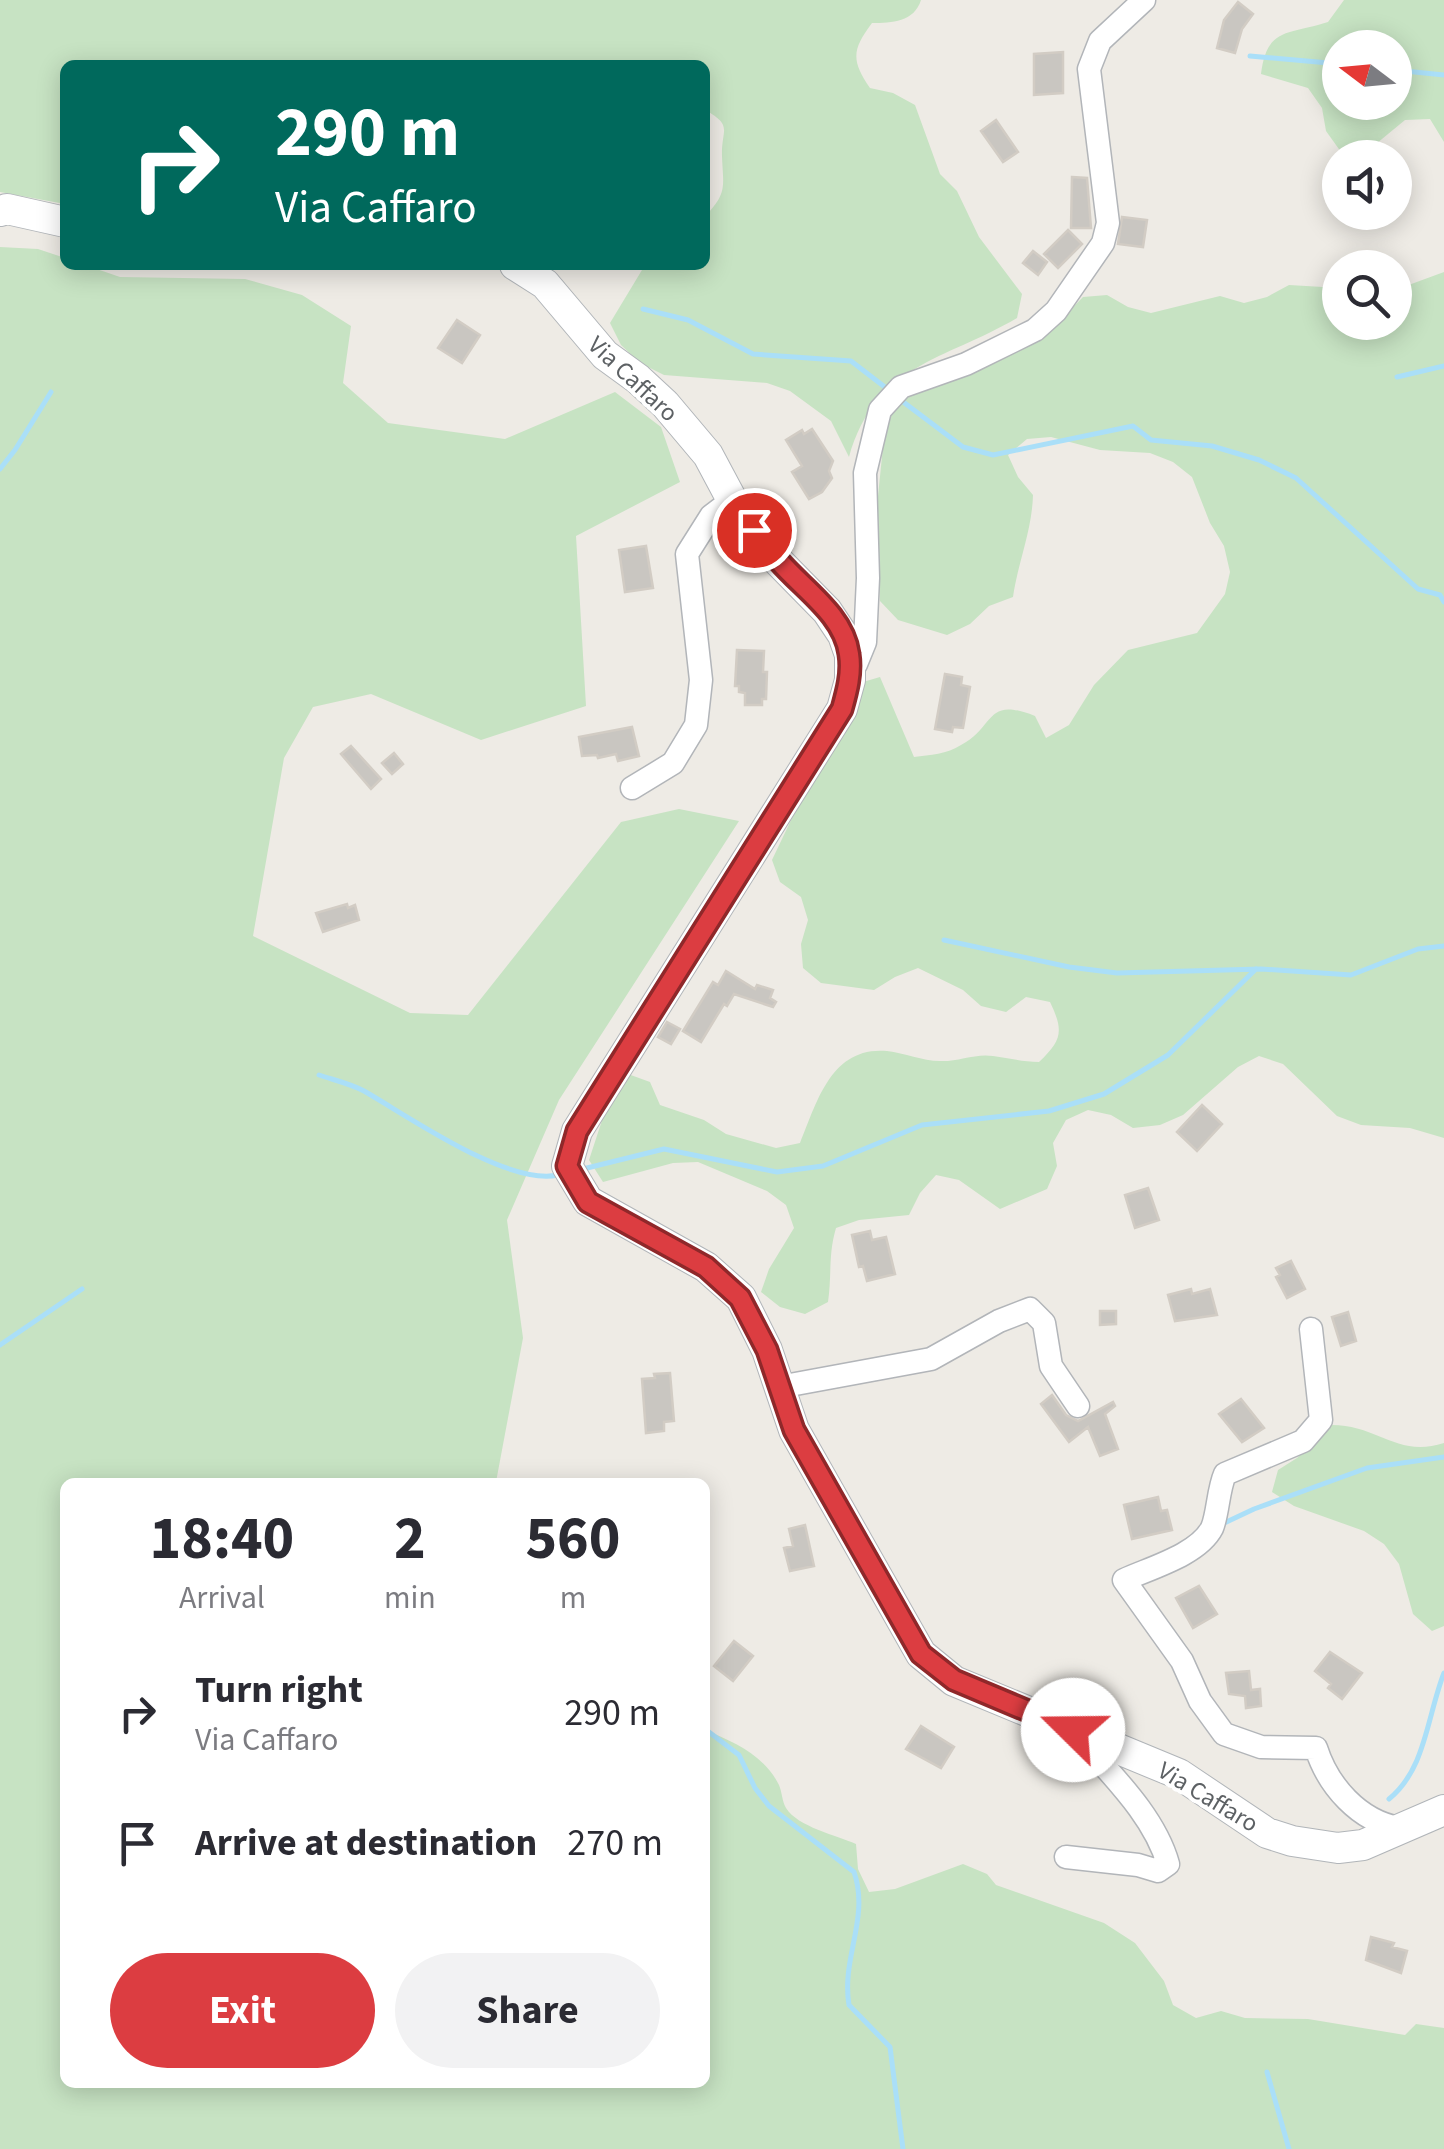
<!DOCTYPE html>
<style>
:root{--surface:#fff;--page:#f2f2f3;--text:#2b2b33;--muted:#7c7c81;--accent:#dc3d41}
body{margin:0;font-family:"Source Sans 3",sans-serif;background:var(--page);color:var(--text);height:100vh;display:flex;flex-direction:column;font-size:38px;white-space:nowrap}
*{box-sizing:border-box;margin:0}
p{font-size:32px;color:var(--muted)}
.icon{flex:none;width:55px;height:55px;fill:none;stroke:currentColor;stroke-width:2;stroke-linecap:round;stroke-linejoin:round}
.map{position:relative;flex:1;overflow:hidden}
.sheet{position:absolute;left:60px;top:1478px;width:650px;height:610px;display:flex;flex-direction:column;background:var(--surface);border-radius:15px;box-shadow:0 5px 25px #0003}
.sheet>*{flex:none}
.hud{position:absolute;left:60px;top:60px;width:650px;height:210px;border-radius:15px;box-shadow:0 5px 25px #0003;background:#00695c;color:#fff;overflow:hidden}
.needle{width:65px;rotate:286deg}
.tools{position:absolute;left:1322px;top:30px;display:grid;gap:20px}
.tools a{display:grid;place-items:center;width:90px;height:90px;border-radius:50%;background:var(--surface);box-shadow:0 5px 25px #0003;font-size:50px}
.pin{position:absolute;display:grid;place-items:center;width:85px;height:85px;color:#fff;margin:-42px;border:5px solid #fff;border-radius:50%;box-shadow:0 2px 10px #0007}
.me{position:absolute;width:110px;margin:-55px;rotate:292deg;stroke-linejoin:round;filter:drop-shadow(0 0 8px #0008)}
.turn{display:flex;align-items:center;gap:35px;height:210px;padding:0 50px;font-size:45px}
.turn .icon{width:130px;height:130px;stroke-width:2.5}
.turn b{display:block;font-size:70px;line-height:85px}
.eta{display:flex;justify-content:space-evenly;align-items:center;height:170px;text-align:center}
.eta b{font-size:60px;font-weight:700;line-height:70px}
.action{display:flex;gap:20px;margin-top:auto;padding:20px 50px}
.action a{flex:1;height:115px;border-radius:60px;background:var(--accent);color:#fff;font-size:40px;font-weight:700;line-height:115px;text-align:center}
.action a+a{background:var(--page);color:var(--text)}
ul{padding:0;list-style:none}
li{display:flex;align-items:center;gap:30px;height:130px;padding:0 50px}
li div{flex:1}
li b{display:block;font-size:38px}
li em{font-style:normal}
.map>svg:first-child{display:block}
</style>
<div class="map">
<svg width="1444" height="2149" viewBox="0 0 1444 2149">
<rect width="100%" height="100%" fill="#eeebe5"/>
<!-- green -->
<path fill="#c7e3c3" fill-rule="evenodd" d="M0 0H921C914 22 892 23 872 23 852 50 851 60 870 88L893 93 915 105 940 174 957 191 979 237 1022 294 1017 318C944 361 876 363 849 457L831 421 790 391 767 383 664 375 640 363 621 345 610 323 645 265H705V216C728 193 723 186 722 156 721 129 734 126 705 110V65H65V204L0 192Z
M1344 0H1444V142L1430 119 1405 120 1365 153 1341 152 1326 131 1322 108 1308 88 1261 74C1267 26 1289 35 1328 22ZM1340 48H1395V102H1340Z
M0 247 38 249 65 258V265H85L120 277 245 279 302 295 351 326 343 383 388 423 505 439 615 392 661 427 680 482 576 536 586 706 481 740 371 694 313 707 284 758 253 936 410 1013 468 1015 621 822 679 809 739 821 559 1100 507 1220 523 1338 496 1482H65V2082H705V1730C734 1742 764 1755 779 1785 782 1792 782 1801 786 1808 798 1827 836 1835 856 1844L858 1869 869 1892 895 1889 963 1864 987 1874 996 1885 1104 1923 1135 1943 1164 1981 1173 2005 1196 2018 1221 2011 1245 2018 1308 2019 1405 2035 1416 2024 1444 2028V2149H0Z
M1444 272V1138L1410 1128 1361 1125 1337 1116 1283 1064 1259 1056 1238 1067 1183 1115 1160 1125 1133 1128 1111 1115 1088 1110 1066 1120 1053 1143 1057 1166 1047 1189 1000 1209 959 1180 936 1175 920 1193 909 1215 859 1220 836 1228C828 1255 832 1275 828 1302L805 1314 780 1307 761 1292 769 1269 794 1228 786 1205 767 1191 698 1162 673 1163 603 1182 589 1160 611 1093 628 1074 650 1082 660 1105 704 1120 726 1134 776 1148 800 1143C817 1102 831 1046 887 1051 905 1053 922 1061 940 1061 957 1062 976 1053 993 1056 1009 1058 1023 1062 1039 1062 1062 1040 1064 1031 1050 1002L1026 997 1006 1012 981 1006 963 990 918 968 895 977 874 990 821 983 803 968 801 944 808 920 801 897 780 882 772 860 792 818 850 723 863 682 880 677 914 757C930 755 947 754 961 745 996 726 985 696 1035 716L1046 738 1069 725 1094 685 1128 650 1197 633 1225 594 1230 572 1224 546 1210 523 1192 477 1173 462 1150 453 1100 450 1051 437 1027 439 1008 455 1018 477 1033 495C1032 531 1018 562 1013 597L989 606 970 624 947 635 898 620 880 601 876 516 886 417 904 399 1042 339 1083 297 1107 295 1128 307 1151 313 1220 296 1244 303 1267 297 1289 285 1340 288V322H1395V290Z
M1332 1425C1378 1425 1397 1458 1444 1443V1626L1432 1631 1413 1614 1399 1564 1384 1544 1364 1531 1294 1506 1272 1492 1278 1470 1297 1458Z"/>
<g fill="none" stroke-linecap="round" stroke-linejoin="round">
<!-- stream -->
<path stroke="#aadff8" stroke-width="5" d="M1250 56 1340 64
M1395 70 1444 75
M643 309 688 320 753 354 851 361 890 391
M1397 377 1444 366
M898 398 963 447 993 455 1133 426 1151 440 1212 446 1259 460 1296 478 1418 589 1440 595 1444 602
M0 469 15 450 51 392
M944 940 1069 967 1117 973 1261 969 1351 975 1418 949 1444 946
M319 1075C334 1080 351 1084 364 1091 408 1116 507 1186 558 1175
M583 1169 664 1149 777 1172 823 1166 922 1125 1049 1111 1104 1094 1168 1055 1256 969
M0 1345 82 1289
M1220 1525 1254 1509 1367 1468 1444 1457
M705 1729 739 1755 755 1788 769 1806 854 1872C870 1918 841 1958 849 2005L890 2047 903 2149
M1389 1799C1426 1769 1427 1716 1444 1673
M1267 2072 1289 2149"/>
</g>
<!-- building -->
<path fill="#c9c6c1" stroke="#d2ccc4" stroke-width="2.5" d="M1238 2 1253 14 1242 29 1235 53 1217 48 1224 20Z
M1063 52V93L1034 95V54Z
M996 120 1018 152 1003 162 981 131Z
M1072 177 1087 178 1091 228H1071Z
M1122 217 1147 220 1143 247 1118 244Z
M1068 230 1082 244 1058 268 1044 254Z
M1033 251 1047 262 1038 275 1023 263Z
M457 320 480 335 462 363 438 348Z
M812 429 833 461 829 471 832 478 822 492 809 499 792 472 802 466 786 440 802 430 804 434Z
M646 546 653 588 625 592 619 550Z
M737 650 764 651 763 672H767L766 699H762V705H745V693L739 692V686H735Z
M945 674 962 677 961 685 970 687 963 728 953 727 952 732 935 729Z
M632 727 639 756 618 761 616 754 598 758 597 755 582 756 579 737Z
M351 746 381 779 371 789 341 754Z
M394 753 403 764 392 774 382 763Z
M347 904 348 908 355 905 359 920 323 932 316 913Z
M726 971 755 989 757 985 773 990 770 998 776 1002 773 1007 734 994 727 1006 724 1004 701 1042 683 1031 713 982 718 985Z
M667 1022 680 1029 671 1044 658 1037Z
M1202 1105 1222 1124 1197 1151 1177 1132Z
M1148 1188 1159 1220 1135 1228 1125 1195Z
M870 1231 872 1240 886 1237 895 1274 867 1281 863 1266 859 1267 852 1235Z
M1291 1261 1305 1289 1287 1298 1276 1277 1280 1275 1276 1268Z
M1191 1289 1192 1294 1210 1289 1217 1315 1175 1321 1168 1295Z
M1100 1311H1116V1324L1100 1325Z
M1348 1312 1356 1341 1341 1346 1332 1317Z
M670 1373 674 1421 664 1422V1431L646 1433 642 1379 655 1378 654 1374Z
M1052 1395 1066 1415 1078 1421 1113 1402 1115 1406 1105 1414 1118 1449 1100 1456 1088 1427 1069 1442 1041 1404Z
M1241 1399 1264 1428 1242 1442 1219 1414Z
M1158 1497 1161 1511 1167 1510 1172 1530 1132 1539 1124 1505Z
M805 1525 814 1566 790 1571 784 1548 793 1546 789 1529Z
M1199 1586 1217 1614 1193 1628 1176 1598Z
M734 1641 753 1656 733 1681 714 1666Z
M1330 1652 1362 1673 1342 1699 1328 1688 1331 1684 1315 1671Z
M1249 1671 1251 1690 1260 1689 1261 1706 1246 1708 1245 1696 1229 1694 1226 1673Z
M921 1726 954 1747 941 1768 906 1749Z
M1371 1937 1394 1943 1392 1947 1407 1951 1401 1973 1366 1960Z"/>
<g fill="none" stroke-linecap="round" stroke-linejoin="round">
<defs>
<path id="street" d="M849 671 856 664 865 642 868 578 865 473 880 410 901 387 966 364 1035 330 1056 311 1103 243 1108 223 1089 69 1100 41 1144 0
M632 788 673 763 696 725 701 680 687 554 711 516 732 500
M1311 1329 1321 1420 1303 1441 1225 1474C1218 1490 1218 1514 1212 1528 1198 1555 1150 1568 1124 1580L1182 1661 1200 1701 1224 1734 1261 1747 1316 1748C1328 1786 1359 1821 1399 1828
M779 1387 931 1359 999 1321 1030 1309 1044 1323 1051 1366 1078 1406
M1066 1857 1138 1865 1158 1871 1168 1864C1154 1814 1108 1772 1075 1733"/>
<path id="secondary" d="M0 211 7 209 65 222
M515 265 545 284 605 355 638 379 665 404 708 455 732 500 777 560 827 611 843 635 850 655V680L842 709 577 1131 567 1166 588 1201 706 1267 741 1298 767 1350 794 1430 921 1654 954 1681 1179 1774 1267 1833 1292 1841 1338 1848 1363 1845 1444 1810"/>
</defs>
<!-- street casing -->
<use href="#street" stroke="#b2b5b9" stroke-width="25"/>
<!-- secondary casing -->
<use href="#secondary" stroke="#b1b5b9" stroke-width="32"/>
<!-- street -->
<use href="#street" stroke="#fff" stroke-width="22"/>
<!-- secondary -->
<use href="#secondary" stroke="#fff" stroke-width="30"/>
</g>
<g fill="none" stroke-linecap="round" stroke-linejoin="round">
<defs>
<path id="route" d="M754 530C762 540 770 551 779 561 803 589 844 615 849 654 852 673 847 691 842 709L577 1131 567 1166 588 1202 706 1267 740 1298 767 1350 794 1430 921 1654 954 1680 1073 1730"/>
</defs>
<!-- route casing -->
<use href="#route" stroke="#8f282a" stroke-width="25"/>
<!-- route -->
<use href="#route" stroke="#dc3d41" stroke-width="18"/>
</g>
<g text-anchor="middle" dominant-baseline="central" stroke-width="8" stroke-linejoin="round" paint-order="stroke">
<!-- street labels -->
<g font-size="25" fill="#5d6164" stroke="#fff">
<text transform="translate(633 379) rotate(43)">Via Caffaro</text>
<text transform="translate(1208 1797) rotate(31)">Via Caffaro</text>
</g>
</g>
</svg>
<div class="tools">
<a><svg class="needle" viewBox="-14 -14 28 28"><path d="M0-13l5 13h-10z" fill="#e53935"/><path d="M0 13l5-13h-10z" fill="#7c7c81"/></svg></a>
<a><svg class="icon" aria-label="sound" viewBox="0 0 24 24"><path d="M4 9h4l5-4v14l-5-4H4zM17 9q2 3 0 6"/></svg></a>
<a><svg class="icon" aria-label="search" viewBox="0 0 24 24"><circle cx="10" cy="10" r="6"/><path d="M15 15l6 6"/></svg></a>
</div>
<div class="pin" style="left:754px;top:530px;background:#d93025"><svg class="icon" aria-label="arrive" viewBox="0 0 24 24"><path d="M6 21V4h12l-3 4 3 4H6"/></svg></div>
<svg class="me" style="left:1073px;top:1730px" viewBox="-20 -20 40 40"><circle r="19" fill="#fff"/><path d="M0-13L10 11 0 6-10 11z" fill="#dc3d41"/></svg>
<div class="hud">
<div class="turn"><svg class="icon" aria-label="right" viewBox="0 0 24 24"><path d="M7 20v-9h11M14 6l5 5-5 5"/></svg><div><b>290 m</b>Via Caffaro</div></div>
</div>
<section class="sheet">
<div class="eta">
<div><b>18:40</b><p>Arrival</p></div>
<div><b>2</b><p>min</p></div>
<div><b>560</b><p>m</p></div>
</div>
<ul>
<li><svg class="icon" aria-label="right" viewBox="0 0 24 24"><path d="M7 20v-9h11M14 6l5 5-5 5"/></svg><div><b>Turn right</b><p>Via Caffaro</p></div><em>290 m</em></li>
<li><svg class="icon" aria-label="arrive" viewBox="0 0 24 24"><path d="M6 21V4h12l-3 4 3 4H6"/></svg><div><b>Arrive at destination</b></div><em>270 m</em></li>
</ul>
<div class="action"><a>Exit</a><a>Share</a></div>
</section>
</div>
